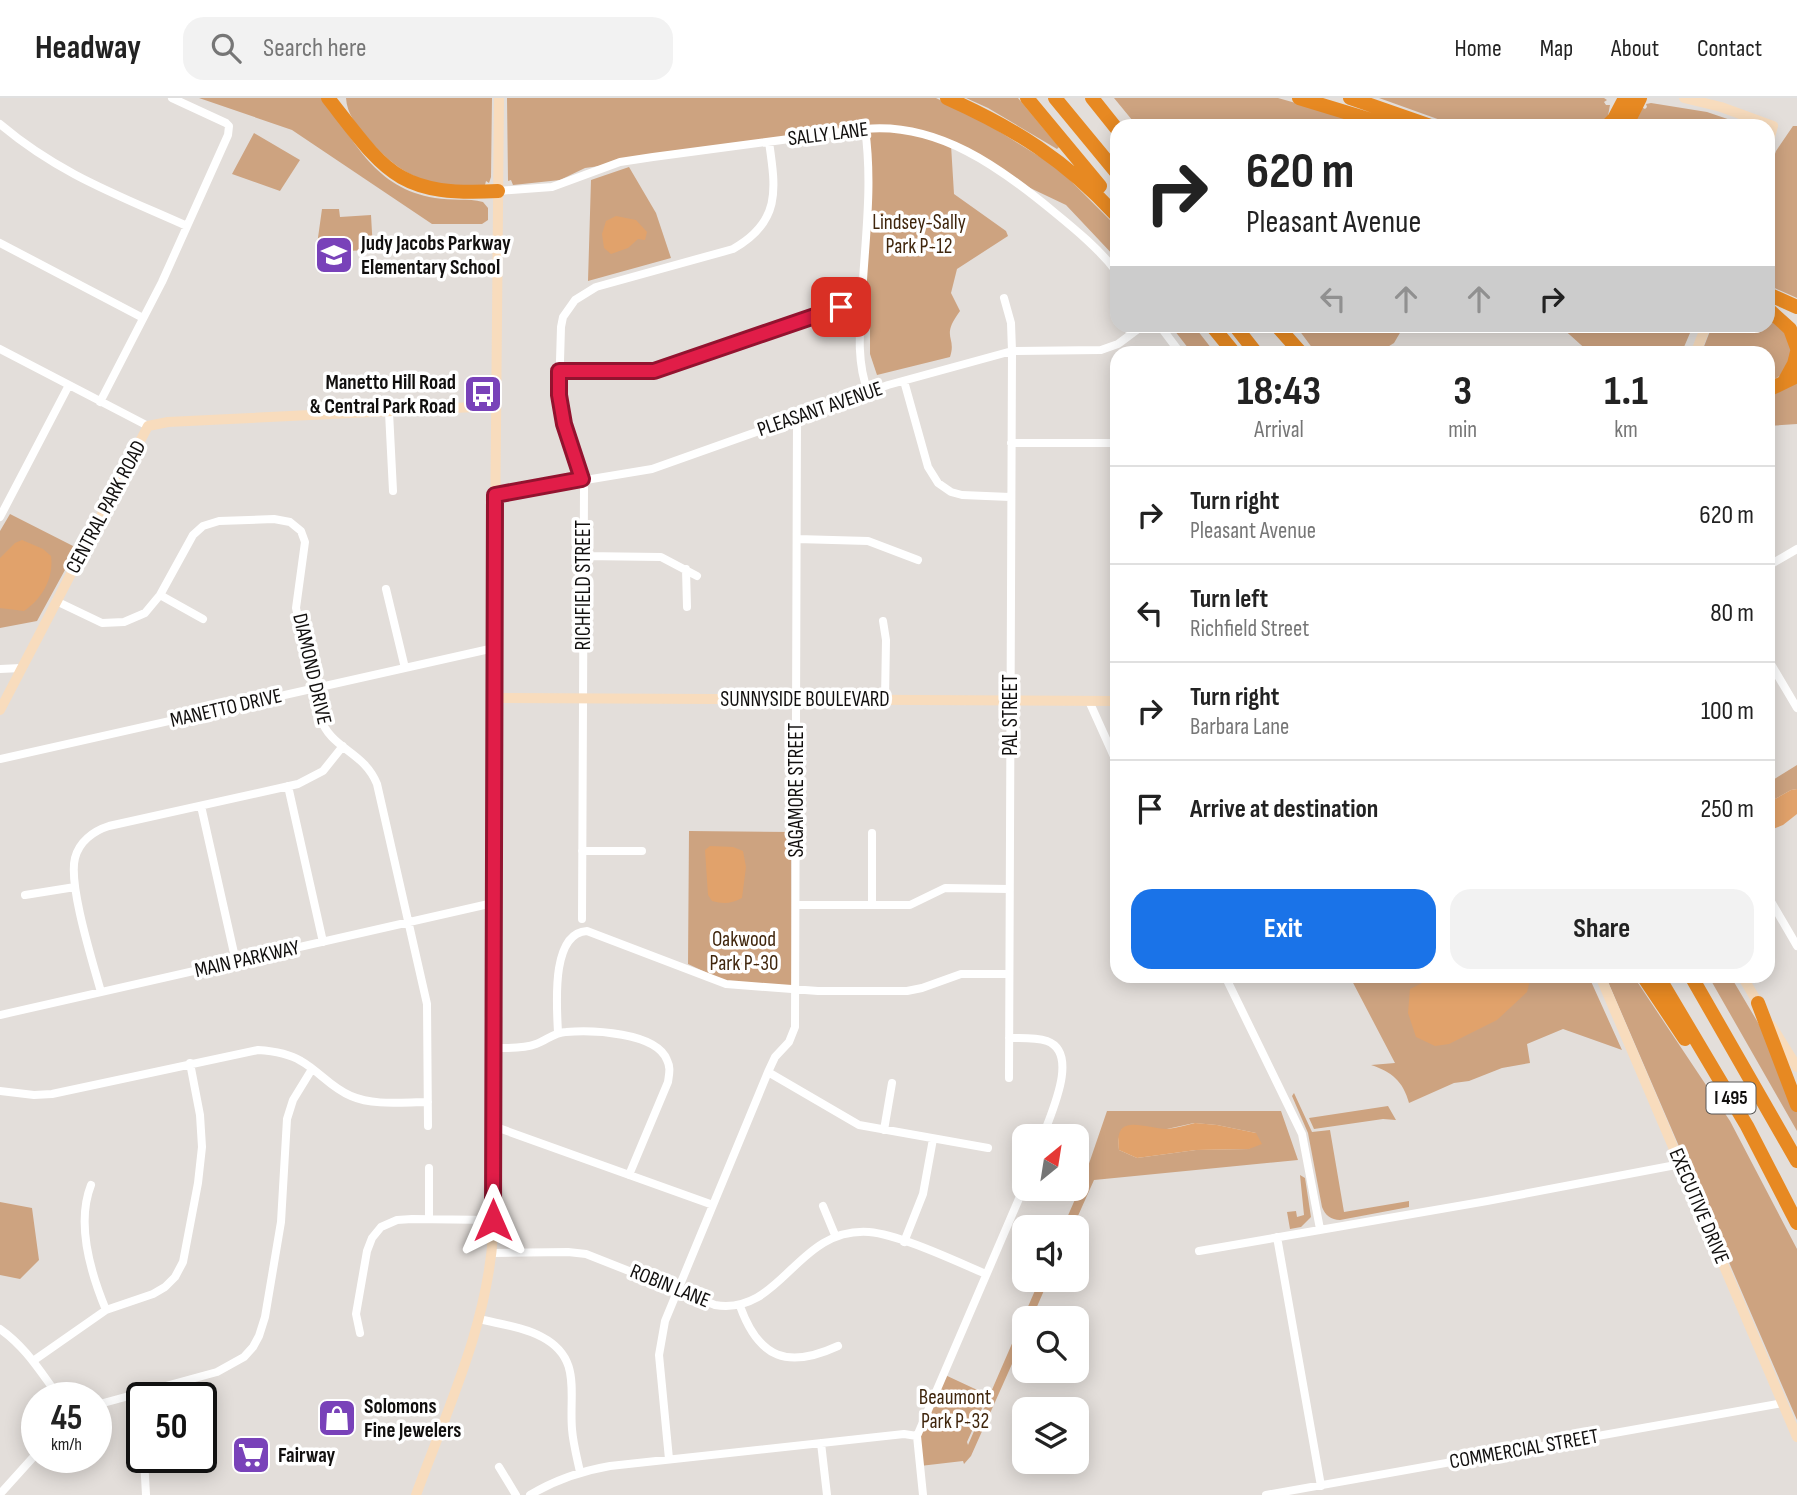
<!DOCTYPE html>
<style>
:root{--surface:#fff;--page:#f2f2f2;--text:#222;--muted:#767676;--line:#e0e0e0;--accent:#1a73e8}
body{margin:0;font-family:"Sofia Sans Condensed",sans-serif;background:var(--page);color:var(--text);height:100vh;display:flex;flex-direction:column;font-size:26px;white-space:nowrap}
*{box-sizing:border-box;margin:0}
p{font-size:23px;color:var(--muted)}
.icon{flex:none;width:38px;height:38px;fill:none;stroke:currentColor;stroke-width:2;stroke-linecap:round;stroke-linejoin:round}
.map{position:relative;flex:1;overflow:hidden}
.drawer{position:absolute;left:1110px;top:248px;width:665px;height:637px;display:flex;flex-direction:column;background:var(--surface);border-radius:21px;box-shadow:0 4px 18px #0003}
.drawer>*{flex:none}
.guide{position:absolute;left:1110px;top:21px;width:665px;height:214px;border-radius:21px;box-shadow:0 4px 18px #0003;background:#fff;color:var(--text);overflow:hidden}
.needle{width:46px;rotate:30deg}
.controls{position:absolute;left:1012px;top:1026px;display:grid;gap:14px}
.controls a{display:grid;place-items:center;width:77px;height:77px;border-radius:14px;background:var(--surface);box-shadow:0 4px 18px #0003;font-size:35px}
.speed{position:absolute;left:21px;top:1284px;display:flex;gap:14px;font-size:35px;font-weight:700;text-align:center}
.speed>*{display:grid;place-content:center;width:91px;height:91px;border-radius:50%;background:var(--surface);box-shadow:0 4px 18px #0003;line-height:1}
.speed small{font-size:18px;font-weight:400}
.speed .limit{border:4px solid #111;border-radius:10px;background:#fff;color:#111}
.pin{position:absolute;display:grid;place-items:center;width:60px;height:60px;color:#fff;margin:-30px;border-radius:14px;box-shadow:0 4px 10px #0006}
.me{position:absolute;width:77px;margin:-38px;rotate:0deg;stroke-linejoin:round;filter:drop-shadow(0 0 5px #0008)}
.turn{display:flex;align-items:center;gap:24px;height:147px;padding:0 21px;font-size:32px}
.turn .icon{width:91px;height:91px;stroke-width:2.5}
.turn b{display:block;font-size:49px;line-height:60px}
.lanes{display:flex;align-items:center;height:66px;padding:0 21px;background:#0003;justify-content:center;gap:35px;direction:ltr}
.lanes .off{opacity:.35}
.eta{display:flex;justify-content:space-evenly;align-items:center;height:119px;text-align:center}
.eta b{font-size:42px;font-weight:700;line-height:49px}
.button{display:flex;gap:14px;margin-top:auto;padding:14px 21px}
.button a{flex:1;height:80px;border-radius:21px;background:var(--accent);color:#fff;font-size:28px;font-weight:700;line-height:80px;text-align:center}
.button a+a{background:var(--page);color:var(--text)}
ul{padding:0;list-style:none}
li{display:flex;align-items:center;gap:21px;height:98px;padding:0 21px;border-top:2px solid var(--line)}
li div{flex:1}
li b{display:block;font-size:26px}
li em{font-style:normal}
header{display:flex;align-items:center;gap:42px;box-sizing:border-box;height:98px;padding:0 35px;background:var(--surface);border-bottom:2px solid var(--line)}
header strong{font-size:33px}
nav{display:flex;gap:38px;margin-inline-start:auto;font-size:24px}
.search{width:490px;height:63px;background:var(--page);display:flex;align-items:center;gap:18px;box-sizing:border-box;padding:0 24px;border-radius:21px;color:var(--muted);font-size:26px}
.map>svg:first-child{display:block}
</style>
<header>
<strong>Headway</strong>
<div class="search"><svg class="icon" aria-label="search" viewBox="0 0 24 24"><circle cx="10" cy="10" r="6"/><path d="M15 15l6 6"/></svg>Search here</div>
<nav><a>Home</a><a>Map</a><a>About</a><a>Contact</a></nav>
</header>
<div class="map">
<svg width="1797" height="1397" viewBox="0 0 1797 1397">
<rect width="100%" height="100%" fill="#e3deda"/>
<!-- green -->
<path fill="#cda380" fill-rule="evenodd" d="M199 0H323C356 45 375 90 435 100 451 103 468 100 483 104L488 110V122L482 126H432L292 32Z
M346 0H492L491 79 489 85 486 83 485 87C431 91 401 80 366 38 356 26 347 16 346 0Z
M507 0H936L984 24 1058 70 1116 128V160L1066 107 1005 78 951 47 954 96 1006 133 1008 138 957 171 951 195 960 213C940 240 957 238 950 259L877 277 870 256V222H861L870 69 866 32 585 70 560 82 513 87 511 82 508 83Z
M966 0H1018L1059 49 1057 51 988 10Z
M1114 0H1278L1377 28H1137Z
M1379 0H1604L1607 2 1604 4 1606 7H1610L1607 23 1603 28H1457Z
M1651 5 1707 14 1748 28H1631L1641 9 1645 11 1647 9 1646 6Z
M1793 28H1797V200L1768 187V76L1776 53Z
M254 35 300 62 280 93 232 76Z
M629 69 656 115 671 160 588 183 591 82Z
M322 111H339L340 119 371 117 373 152 316 154Z
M1768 218 1793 239 1788 272 1768 286V256H1701L1712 228H1768Z
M1171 228H1194L1215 255H1192Z
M1296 228H1404L1394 245 1378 255H1316Z
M1560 228H1693L1681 256 1590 255Z
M1797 283V326L1768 328V300Z
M10 416 77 450 37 523 0 530V433Z
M1797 667V691L1791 692 1768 705V685Z
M689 733 791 734 792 888 727 884 688 866Z
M1350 879H1589L1622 952 1563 931 1527 946 1530 965 1502 970 1469 983 1454 985 1409 1005C1403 983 1392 974 1371 967L1395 965Z
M1606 879H1634L1730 1023 1797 1151V1322Z
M1709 879H1731L1760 928 1797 1014V1033Z
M1294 995 1312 1034 1330 1032 1344 1114 1409 1103V1109L1340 1122C1331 1122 1325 1117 1322 1109L1308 1035 1292 998Z
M1388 1008 1396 1022 1383 1021 1314 1031 1309 1020Z
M1107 1013H1281L1298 1062 1094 1082 1073 1129H1063L1083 1083ZM1194 1025 1217 1027 1256 1035 1249 1051 1196 1052 1137 1060 1119 1052 1118 1042 1122 1031H1167Z
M1300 1077 1305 1080 1311 1119 1301 1129 1290 1131 1287 1114 1296 1113 1297 1119 1304 1117Z
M0 1104 32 1110 39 1162 20 1181 0 1177Z
M1040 1181H1049L1032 1220H1024V1239L971 1358 964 1366 963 1363 920 1368 917 1338 943 1276 988 1297 967 1344 968 1347Z"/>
<!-- water -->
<path fill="#e1a26b" d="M616 118 636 122 647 134 645 142 638 141 628 150 611 156 604 150 602 136 606 123Z
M22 442 43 451 51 458C54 480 42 501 24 513L0 510V460L15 445Z
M1797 691V716L1783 727 1768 733V705L1791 692Z
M710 748 733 749 743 753 746 769 742 800C731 806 723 806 712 803L708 797 705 752Z
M1457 879H1531L1527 894 1497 922 1449 946 1435 948 1416 939 1408 915 1410 891 1430 881Z
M1195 1025 1217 1027 1256 1035 1262 1046 1249 1051 1196 1052 1137 1060 1119 1052C1113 1013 1145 1031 1167 1031 1176 1030 1186 1027 1195 1025Z"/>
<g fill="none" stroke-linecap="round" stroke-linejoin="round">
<!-- street -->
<path stroke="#fff" stroke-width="8" d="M0 26C59 76 118 97 187 128
M865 31C873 86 865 142 862 198 860 229 856 263 868 294
M498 93 552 89 620 64 653 59 865 31C938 24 1001 70 1054 114 1076 132 1099 151 1116 173
M0 145 143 220
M1004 200 1011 225 1012 253 1009 980
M1160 228 1181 256
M0 251 148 328
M560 273H654L830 212 861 208
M904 283 928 369 938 385 951 394 962 397 1010 399
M100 304 162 184 228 37 229 28 226 25 172 0
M389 314 393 393
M1011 345H1116
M495 397 652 371 888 287 1012 253 1101 252 1118 246 1142 228
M0 419 69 287
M797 441 868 443 918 462
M583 458 661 459 697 478
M1768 468 1797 451
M686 471 687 509
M386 491 405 570
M160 497 203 521
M56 503 102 525 124 524 145 515 160 497 193 437 203 428 219 423 274 421 290 424 301 433 305 444 296 510 320 619C331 652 363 652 377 686L427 906 428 1028
M883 523 886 542 885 601
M1768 561 1797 610
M0 571 21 570
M1089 603 1116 663
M0 661 494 550
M288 688 323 844
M201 708 236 864
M582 753H642
M25 797 75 789
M1769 800 1797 848
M796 807H910L945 790 1009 791
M872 807V735
M582 821 584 390 564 326 559 297 561 229 563 219 575 202 596 189 733 151C781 124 776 92 769 44
M1225 878 1302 1036 1320 1131
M101 894C93 865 68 787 75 760 79 744 93 733 109 728L298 686 323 673 343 648
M0 917 493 805
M558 935C557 910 550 835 587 833L726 886 818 893H907L922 890 961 876H1009
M1009 940C1021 940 1035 939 1047 943 1080 955 1051 1015 1043 1038
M493 950C506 950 523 951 536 946 547 942 555 934 566 934 592 932 656 934 667 962 671 970 669 976 668 984L629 1077
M768 974 859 1027 988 1050
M0 993 34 997 52 996 258 952C273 953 288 955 301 963 319 973 331 990 351 998 374 1008 403 1004 428 1004
M493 1028 713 1107
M884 1032 892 985
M429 1070V1121
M91 1087C76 1125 91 1176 106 1212
M823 1108 835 1137
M1277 1139 1321 1388
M904 1144 923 1096 933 1041
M1199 1153 1487 1103 1681 1066
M492 1155 568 1154 586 1156 715 1207C782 1218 796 1129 869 1134 901 1137 955 1163 986 1176
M740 1208C759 1261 788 1271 838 1248
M479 1221C499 1226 524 1229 542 1239 582 1260 569 1294 572 1331 573 1345 577 1360 580 1374
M0 1231C26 1249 41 1275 60 1300
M360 1235 356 1216 367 1153 372 1140 381 1129 397 1122 412 1121 493 1122
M33 1263 106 1212 153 1196 165 1189 175 1179 183 1164 198 1085 202 1049 200 1017 190 965
M136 1294 142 1331
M96 1307 217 1274 244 1259 253 1249 259 1238 265 1219 281 1124 287 1021 293 1002 312 971
M821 1345 827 1397
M144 1360 146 1397
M669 1361 659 1257 665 1223 768 974 775 959 789 944 795 929 797 319
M499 1369 516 1397
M0 1396 37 1355
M530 1397C555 1382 581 1373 610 1368L904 1336 917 1338
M923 1397 917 1338 1024 1089
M1266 1397 1783 1305"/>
<!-- secondary -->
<path stroke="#f8dcbd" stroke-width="10" d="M1684 0 1721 9 1773 28 1768 47
M1695 256 1706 228
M494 600 1116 603
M0 612 148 328 168 324 495 308
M1600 878 1797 1339
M1742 878 1761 910
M1771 927 1797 969
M416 1397C447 1312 487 1228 493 1137L494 550 499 0"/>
<!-- highway -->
<path stroke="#e78922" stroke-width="14" d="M328 0C385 73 397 99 498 93
M947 0C1016 31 1065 62 1116 117
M1027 0 1100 88
M1055 0 1116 74
M1092 0 1116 30
M1299 0 1391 28
M1350 0 1431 28
M1607 28 1614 21 1625 0
M1626 28 1640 0
M1768 196 1797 209
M1768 211 1790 231 1797 250
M1212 228 1235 256
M1235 228 1257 256
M1277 228 1302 256
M1784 284 1794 266 1797 254
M1768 292 1793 280
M1643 878 1685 941
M1658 878 1747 1028 1797 1125
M1691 878 1797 1063
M1758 905 1797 1007"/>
</g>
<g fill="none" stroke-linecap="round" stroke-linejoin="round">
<defs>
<path id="route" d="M493 1122 495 397 582 381 564 326 559 297V273H654L841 209"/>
</defs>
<!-- route casing -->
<use href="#route" stroke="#92132f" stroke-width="18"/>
<!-- route -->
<use href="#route" stroke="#e11d48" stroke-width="12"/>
</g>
<!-- icons -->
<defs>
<symbol id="school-square" viewBox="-11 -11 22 22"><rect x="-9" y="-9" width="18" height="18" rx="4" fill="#7942b9" stroke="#fff"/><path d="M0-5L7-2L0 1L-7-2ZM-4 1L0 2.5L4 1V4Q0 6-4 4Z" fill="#fff"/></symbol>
<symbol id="bus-square" viewBox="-11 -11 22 22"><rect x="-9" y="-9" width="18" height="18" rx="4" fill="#7942b9" stroke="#fff"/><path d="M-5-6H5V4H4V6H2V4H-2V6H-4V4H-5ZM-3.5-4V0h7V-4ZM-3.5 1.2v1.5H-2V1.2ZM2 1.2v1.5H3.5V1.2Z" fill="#fff"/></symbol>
<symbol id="shop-square" viewBox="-11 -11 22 22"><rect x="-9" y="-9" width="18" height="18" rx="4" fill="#7942b9" stroke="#fff"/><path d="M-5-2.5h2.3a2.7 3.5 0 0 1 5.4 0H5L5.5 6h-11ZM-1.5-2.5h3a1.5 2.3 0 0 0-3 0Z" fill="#fff"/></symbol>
<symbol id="supermarket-square" viewBox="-11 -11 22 22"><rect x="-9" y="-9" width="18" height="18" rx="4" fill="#7942b9" stroke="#fff"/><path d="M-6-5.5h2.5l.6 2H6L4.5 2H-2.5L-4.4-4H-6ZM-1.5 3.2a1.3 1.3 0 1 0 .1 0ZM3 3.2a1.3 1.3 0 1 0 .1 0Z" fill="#fff"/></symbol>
</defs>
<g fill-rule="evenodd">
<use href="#school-square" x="312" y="135" width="44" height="44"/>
<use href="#bus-square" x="461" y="274" width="44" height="44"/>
<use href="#shop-square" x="315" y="1298" width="44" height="44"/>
<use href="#supermarket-square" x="229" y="1335" width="44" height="44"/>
</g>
<g text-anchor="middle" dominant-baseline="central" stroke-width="7" stroke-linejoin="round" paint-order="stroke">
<!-- shield labels -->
<rect fill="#fff" stroke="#585756" stroke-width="2" x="1706.5" y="984.5" width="49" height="31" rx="5"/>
<g font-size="19" font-weight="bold" fill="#110f0e">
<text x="1731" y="1000">I 495</text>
</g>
<!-- street labels -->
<g font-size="21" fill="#110f0e" stroke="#fff">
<text transform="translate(828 36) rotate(-7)">SALLY LANE</text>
<text transform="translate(820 311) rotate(-19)">PLEASANT AVENUE</text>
<text transform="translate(106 409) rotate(-62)">CENTRAL PARK ROAD</text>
<text transform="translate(583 487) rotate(-90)">RICHFIELD STREET</text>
<text transform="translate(312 571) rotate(77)">DIAMOND DRIVE</text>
<text x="805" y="601">SUNNYSIDE BOULEVARD</text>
<text transform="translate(226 610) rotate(-13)">MANETTO DRIVE</text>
<text transform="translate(1010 617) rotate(-90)">PAL STREET</text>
<text transform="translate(796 692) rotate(-90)">SAGAMORE STREET</text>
<text transform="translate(247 861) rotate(-13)">MAIN PARKWAY</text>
<text transform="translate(1699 1108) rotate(67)">EXECUTIVE DRIVE</text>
<text transform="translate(670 1188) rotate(22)">ROBIN LANE</text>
<text transform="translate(1524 1351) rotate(-10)">COMMERCIAL STREET</text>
</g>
<!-- park labels -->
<g font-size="21" fill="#40260d" stroke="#fff">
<text x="919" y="124">Lindsey-Sally<tspan x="919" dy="24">Park P-12</tspan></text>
<text x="744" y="841">Oakwood<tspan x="744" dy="24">Park P-30</tspan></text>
<text x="955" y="1299">Beaumont<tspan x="955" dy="24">Park P-32</tspan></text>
</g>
<!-- poi labels -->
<g font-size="21" font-weight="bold" fill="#110f0e" stroke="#fff" text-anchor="start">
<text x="361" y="145">Judy Jacobs Parkway<tspan x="361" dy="24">Elementary School</tspan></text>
<text x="456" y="284" text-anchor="end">Manetto Hill Road<tspan x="456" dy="24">&amp; Central Park Road</tspan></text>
<text x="364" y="1308">Solomons<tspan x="364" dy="24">Fine Jewelers</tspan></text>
<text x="278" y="1357">Fairway</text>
</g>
</g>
</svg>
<div class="controls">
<a><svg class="needle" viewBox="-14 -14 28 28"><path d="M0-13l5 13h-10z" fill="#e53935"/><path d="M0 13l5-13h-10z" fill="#767676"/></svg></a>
<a><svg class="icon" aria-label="sound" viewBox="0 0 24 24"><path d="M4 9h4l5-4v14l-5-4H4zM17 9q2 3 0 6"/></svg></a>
<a><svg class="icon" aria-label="search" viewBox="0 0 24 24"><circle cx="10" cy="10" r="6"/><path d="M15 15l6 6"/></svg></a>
<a><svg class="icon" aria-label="layers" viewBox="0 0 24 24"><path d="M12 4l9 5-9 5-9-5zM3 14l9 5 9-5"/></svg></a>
</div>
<div class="speed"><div>45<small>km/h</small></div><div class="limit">50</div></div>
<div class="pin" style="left:841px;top:209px;background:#d93025"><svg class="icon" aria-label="arrive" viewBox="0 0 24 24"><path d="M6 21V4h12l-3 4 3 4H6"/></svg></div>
<svg class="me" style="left:493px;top:1122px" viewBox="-20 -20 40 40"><path d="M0-17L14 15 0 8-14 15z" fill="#e11d48" stroke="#fff" stroke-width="4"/></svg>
<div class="guide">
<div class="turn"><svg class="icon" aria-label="right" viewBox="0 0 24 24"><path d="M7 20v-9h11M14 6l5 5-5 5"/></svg><div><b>620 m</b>Pleasant Avenue</div></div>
<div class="lanes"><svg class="icon off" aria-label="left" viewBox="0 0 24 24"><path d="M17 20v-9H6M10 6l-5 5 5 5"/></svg><svg class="icon off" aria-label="ahead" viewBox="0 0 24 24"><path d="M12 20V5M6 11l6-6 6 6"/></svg><svg class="icon off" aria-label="ahead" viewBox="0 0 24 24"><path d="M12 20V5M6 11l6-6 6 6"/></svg><svg class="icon" aria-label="right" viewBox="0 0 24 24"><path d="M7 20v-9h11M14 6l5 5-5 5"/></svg></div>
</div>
<section class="drawer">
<div class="eta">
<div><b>18:43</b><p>Arrival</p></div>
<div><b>3</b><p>min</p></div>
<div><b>1.1</b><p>km</p></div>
</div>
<ul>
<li><svg class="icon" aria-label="right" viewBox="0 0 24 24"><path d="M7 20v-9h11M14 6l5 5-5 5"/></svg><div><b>Turn right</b><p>Pleasant Avenue</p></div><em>620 m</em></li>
<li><svg class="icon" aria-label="left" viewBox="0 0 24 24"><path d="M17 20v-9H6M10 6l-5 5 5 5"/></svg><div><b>Turn left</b><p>Richfield Street</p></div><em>80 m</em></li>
<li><svg class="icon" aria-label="right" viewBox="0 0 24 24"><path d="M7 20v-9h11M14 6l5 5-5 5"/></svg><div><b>Turn right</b><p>Barbara Lane</p></div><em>100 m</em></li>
<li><svg class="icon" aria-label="arrive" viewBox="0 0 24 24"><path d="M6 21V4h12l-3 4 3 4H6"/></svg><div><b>Arrive at destination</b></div><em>250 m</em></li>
</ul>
<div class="button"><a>Exit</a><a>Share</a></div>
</section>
</div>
